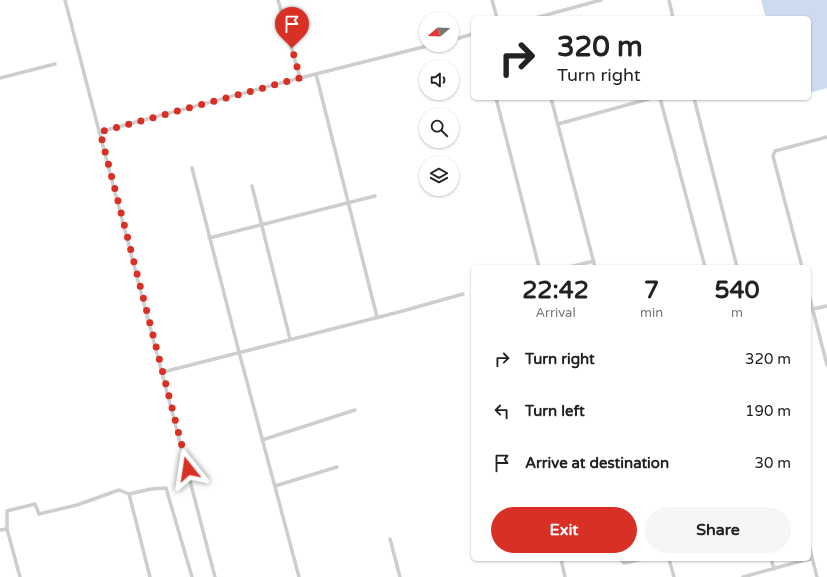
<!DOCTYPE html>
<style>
:root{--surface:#fff;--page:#f6f6f6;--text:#222;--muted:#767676;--accent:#d93025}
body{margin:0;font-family:"Varela Round",sans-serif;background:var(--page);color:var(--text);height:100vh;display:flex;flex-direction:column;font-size:15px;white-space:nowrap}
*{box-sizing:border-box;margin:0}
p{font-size:13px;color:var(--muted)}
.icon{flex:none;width:22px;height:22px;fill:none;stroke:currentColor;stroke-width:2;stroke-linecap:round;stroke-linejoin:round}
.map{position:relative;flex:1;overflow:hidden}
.side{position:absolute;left:471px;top:265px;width:340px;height:296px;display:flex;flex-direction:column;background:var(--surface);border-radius:6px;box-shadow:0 1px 3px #0004}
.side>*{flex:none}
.guide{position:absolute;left:471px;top:16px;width:340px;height:84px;border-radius:6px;box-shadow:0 1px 3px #0004;background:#fff;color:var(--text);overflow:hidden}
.needle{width:26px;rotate:251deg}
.fabs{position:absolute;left:419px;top:12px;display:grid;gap:8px}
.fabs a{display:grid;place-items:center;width:40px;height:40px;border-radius:50%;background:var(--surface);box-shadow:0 1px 3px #0004;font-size:20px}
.pin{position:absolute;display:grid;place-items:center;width:34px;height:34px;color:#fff;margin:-41px -17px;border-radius:50% 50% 50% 0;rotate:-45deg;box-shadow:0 0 4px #0007}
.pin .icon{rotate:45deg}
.me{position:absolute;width:44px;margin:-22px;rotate:345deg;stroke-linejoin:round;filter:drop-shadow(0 0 3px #0008)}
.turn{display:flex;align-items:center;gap:14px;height:84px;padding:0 20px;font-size:18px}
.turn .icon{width:52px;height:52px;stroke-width:2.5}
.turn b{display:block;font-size:28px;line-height:34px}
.eta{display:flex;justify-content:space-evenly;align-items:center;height:68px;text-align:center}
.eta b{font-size:24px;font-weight:700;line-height:28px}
.button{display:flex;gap:8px;margin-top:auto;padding:8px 20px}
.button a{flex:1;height:46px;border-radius:24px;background:var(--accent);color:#fff;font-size:16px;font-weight:700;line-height:46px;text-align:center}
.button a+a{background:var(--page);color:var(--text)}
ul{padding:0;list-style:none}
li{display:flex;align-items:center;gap:12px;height:52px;padding:0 20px}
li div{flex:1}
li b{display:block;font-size:15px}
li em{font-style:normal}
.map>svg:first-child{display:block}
</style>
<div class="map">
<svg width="827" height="577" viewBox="0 0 827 577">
<rect width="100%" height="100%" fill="#fff"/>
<!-- water -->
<path fill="#ccdcee" d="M761 0H827V88L809 93V18H799L798 16C789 19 774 21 765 15Z"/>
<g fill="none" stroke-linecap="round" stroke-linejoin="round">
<!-- lane -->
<path stroke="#cecece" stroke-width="3.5" d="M65 0 215 577
M278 0 300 78
M492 0 497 18
M669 0 673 18
M535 18 601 0
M452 40 473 34
M316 74 377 317
M0 78 55 64
M496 98 539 267
M551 98 595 267
M660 98 705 267
M694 98 737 267
M558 124 652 98
M99 132 292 80 431 45
M192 168 239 352 299 577
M252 186 290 339
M209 238 375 196
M569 267 594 261
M802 267 773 156 775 151 827 137
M809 295 827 365
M813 309 827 306
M163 372 399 312 463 294
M262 440 355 410
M275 486 337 467
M129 494 150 577
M0 530 7 529
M390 539 400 577
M809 546 817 577
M561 559 565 577
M620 559 624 563 643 559
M669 559 674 577
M771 559 774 569
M20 577 7 529V511L35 504 39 514 77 505 119 490 129 494 151 489 166 488 192 577
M743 577 812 558"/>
</g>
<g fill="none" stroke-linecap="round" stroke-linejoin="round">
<!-- route -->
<path stroke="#d93025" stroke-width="7" stroke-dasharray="0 12.6" d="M188 469 100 132 300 78 292 48"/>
</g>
</svg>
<div class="fabs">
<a><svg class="needle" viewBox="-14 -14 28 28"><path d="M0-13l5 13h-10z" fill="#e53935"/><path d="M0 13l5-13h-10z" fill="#767676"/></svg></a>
<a><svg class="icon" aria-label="sound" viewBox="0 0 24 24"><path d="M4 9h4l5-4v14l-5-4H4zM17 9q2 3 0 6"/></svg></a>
<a><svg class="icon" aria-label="search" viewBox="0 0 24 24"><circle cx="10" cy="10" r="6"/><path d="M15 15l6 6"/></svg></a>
<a><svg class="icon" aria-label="layers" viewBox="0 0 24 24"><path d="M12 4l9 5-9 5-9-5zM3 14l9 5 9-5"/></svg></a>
</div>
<div class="pin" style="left:292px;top:48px;background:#d93025"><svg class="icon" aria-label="arrive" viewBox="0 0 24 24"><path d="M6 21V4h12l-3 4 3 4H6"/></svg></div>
<svg class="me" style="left:188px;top:469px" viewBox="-20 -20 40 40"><path d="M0-17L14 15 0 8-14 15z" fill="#d93025" stroke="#fff" stroke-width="4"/></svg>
<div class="guide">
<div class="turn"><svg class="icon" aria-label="right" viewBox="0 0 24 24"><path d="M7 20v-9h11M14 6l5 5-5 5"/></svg><div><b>320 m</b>Turn right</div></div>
</div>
<section class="side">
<div class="eta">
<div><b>22:42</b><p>Arrival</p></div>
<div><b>7</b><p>min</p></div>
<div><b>540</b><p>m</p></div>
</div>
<ul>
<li><svg class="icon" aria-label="right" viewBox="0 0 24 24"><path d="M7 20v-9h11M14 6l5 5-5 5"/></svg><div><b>Turn right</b></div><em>320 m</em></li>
<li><svg class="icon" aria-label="left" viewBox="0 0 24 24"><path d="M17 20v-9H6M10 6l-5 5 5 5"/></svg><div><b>Turn left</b></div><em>190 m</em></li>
<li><svg class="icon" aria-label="arrive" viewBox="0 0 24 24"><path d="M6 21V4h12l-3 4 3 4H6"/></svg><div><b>Arrive at destination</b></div><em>30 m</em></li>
</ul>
<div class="button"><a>Exit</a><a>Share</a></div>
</section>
</div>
